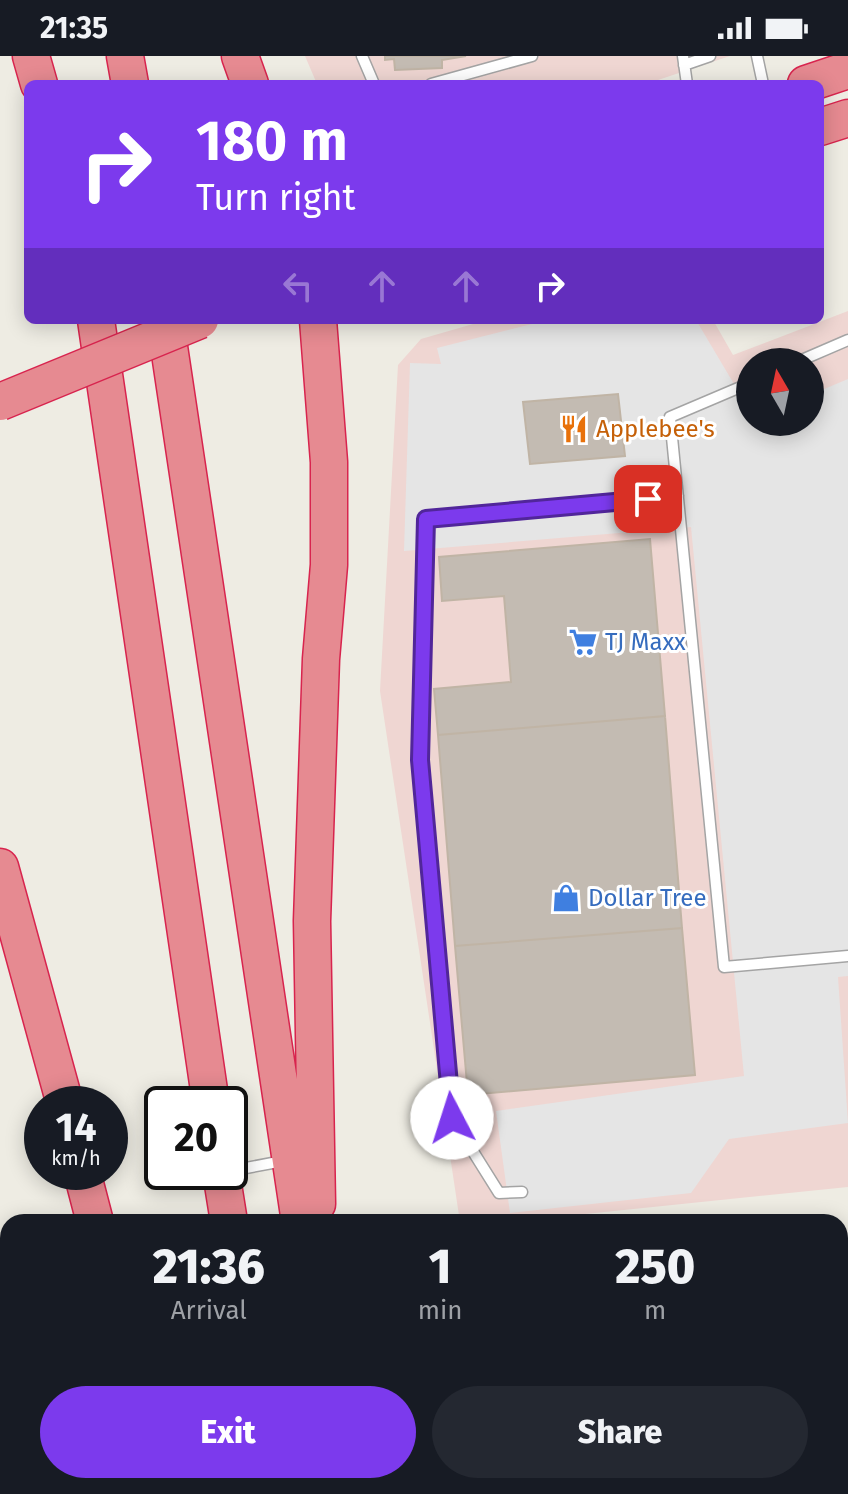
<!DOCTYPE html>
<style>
:root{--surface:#171b24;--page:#242831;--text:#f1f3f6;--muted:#9ea1a6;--accent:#7c3aed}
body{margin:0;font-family:"Fira Sans",sans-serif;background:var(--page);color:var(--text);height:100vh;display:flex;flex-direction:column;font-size:30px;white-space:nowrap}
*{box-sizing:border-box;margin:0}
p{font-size:26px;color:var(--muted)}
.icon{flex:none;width:44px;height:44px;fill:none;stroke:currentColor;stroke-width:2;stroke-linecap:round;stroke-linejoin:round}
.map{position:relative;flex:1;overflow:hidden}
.side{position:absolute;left:0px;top:1158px;width:848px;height:280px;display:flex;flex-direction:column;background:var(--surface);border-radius:24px 24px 0 0;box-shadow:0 4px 20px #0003}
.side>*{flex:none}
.banner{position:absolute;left:24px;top:24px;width:800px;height:244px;border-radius:12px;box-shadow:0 4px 20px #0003;background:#7c3aed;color:#fff;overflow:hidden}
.needle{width:52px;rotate:351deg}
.buttons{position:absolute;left:736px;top:292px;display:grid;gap:16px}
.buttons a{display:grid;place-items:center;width:88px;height:88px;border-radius:50%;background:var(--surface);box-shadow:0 4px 20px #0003;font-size:40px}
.speed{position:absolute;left:24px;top:1030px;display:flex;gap:16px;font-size:40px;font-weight:700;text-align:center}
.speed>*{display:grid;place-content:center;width:104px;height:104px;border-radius:50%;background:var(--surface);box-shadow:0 4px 20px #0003;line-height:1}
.speed small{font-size:20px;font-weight:400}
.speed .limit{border:4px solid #111;border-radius:12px;background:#fff;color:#111}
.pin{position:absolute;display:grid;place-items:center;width:68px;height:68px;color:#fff;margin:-34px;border-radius:16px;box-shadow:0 4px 12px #0006}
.me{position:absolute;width:88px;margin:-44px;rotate:355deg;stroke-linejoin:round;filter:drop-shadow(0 0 6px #0008)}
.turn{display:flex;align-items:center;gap:28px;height:168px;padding:0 40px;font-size:36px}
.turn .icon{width:104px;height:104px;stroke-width:2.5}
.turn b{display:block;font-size:56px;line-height:68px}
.lanes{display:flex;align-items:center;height:76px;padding:0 40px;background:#0003;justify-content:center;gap:40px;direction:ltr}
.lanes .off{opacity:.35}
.eta{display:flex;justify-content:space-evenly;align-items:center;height:136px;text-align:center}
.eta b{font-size:48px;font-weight:800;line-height:56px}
.primary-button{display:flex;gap:16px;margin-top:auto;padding:16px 40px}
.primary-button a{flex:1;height:92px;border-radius:48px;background:var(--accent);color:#fff;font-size:32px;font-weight:800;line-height:92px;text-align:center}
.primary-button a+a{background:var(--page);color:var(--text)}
.status{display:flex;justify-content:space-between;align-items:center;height:56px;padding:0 40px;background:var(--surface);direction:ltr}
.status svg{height:22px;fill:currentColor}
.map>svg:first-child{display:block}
</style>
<div class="status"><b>21:35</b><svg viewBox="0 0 49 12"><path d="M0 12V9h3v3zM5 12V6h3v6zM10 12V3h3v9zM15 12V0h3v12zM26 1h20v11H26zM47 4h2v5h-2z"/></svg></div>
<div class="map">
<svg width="848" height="1438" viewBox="0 0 848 1438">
<rect width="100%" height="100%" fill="#eeece3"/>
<!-- commercial -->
<path fill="#efd6d2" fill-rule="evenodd" d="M305 0H730L646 28H317Z
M848 255V1131L507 1166H460L380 635 398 309 421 283 487 264H713L733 299ZM750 306H810V366H750Z"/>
<!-- parking -->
<path fill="#e5e5e5" d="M548 264H696L750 355V366H810V339L848 323V920L838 921 848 1067 729 1083 691 1137 510 1157 496 1055 744 1020 691 471 404 495 410 307 441 308 437 292Z"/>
<!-- building -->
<path fill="#c3bbb2" stroke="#c0b4a5" stroke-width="2" d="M385 0H466L442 4V12L395 14 394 3 385 4Z
M618 338 625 400 530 408 523 346Z
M650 483 665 660 438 679 434 633 511 626 504 540 442 545 439 501Z
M665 660 682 872 455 890 438 679Z
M682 872 695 1019 468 1039 455 890Z"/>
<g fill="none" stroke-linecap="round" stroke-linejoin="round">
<defs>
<path id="lane" d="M362 0 374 28
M683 0 687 28
M757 0 763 28
M684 9 710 0
M431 28 532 0
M797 306 848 284
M750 327 670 361 724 911 848 900
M230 1115 283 1105
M522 1136 499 1137 452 1062 420 704 426 463 678 440"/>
<path id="highway" d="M31 0 39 28
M125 0 130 28
M240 0 250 28
M806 28 848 14
M820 71 848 62
M96 264 211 1048
M165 264 300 1166
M0 811 65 1048
M82 1116 95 1166
M221 1116 229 1166
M317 1148 312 865 321 603 329 509V406L318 264
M162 1430 164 1438
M265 1430 266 1438
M336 1430 337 1438"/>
</defs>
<!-- lane casing -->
<use href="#lane" stroke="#a4a4a4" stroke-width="13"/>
<!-- highway casing -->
<use href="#highway" stroke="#d8244e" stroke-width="39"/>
<!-- lane -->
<use href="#lane" stroke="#fff" stroke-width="10"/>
<!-- highway -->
<use href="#highway" stroke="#e68a91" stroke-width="36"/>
<defs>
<path id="highway-bridge" d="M0 346 200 264"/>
</defs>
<!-- highway-bridge casing -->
<use href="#highway-bridge" stroke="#d8244e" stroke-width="39" stroke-linecap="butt"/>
<!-- highway-bridge -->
<use href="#highway-bridge" stroke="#e68a91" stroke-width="36"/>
</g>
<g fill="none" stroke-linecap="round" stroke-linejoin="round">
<defs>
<path id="route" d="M452 1062 420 704 426 463 648 443"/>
</defs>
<!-- route casing -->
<use href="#route" stroke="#51269a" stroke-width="20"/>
<!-- route -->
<use href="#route" stroke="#7c3aed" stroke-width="14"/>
</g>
<!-- icons -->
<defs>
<symbol id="restaurant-bare" viewBox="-9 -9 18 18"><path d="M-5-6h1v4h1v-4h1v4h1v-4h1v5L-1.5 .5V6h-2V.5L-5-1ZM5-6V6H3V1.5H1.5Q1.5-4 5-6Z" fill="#e8710a" stroke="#fff" stroke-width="2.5" paint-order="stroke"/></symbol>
<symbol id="supermarket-bare" viewBox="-9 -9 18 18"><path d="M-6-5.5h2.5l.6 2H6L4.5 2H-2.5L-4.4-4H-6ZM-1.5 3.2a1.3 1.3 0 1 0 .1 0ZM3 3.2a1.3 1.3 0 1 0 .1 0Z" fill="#3f7fe0" stroke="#fff" stroke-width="2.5" paint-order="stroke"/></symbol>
<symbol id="shop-bare" viewBox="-9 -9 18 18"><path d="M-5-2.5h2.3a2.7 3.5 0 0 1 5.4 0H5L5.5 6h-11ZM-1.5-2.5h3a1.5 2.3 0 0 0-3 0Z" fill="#3f7fe0" stroke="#fff" stroke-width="2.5" paint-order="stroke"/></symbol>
</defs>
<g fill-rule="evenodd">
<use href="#restaurant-bare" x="554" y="353" width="40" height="40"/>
<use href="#supermarket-bare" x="563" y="566" width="40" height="40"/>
<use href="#shop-bare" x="546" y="822" width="40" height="40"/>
</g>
<g text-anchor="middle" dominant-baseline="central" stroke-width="6" stroke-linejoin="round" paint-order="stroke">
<!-- food labels -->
<g font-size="24" fill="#c56008" stroke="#fff" text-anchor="start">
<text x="596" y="373">Applebee's</text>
</g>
<!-- shop labels -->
<g font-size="24" fill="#366cbe" stroke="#fff" text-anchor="start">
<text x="605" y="586">TJ Maxx</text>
<text x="588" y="842">Dollar Tree</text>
</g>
</g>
</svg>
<div class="buttons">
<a><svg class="needle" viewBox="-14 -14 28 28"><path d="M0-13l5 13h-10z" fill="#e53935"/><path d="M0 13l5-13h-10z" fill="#9ea1a6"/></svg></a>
</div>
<div class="speed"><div>14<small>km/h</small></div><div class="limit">20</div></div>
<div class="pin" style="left:648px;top:443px;background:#d93025"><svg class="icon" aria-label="arrive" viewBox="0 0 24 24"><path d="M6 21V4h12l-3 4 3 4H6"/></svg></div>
<svg class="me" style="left:452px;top:1062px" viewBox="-20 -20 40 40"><circle r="19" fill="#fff"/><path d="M0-13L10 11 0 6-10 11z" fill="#7c3aed"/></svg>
<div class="banner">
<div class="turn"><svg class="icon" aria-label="right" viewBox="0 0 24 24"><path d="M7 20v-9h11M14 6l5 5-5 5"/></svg><div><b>180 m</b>Turn right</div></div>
<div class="lanes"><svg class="icon off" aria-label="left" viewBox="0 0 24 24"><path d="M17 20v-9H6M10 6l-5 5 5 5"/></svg><svg class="icon off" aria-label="ahead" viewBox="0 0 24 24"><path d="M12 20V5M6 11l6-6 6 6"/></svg><svg class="icon off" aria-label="ahead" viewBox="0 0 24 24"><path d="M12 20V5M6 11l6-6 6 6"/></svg><svg class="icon" aria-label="right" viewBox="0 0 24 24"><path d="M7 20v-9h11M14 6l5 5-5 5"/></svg></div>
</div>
<section class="side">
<div class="eta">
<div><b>21:36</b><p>Arrival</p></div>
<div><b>1</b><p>min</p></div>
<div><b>250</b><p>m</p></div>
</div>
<div class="primary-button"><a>Exit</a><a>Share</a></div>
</section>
</div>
